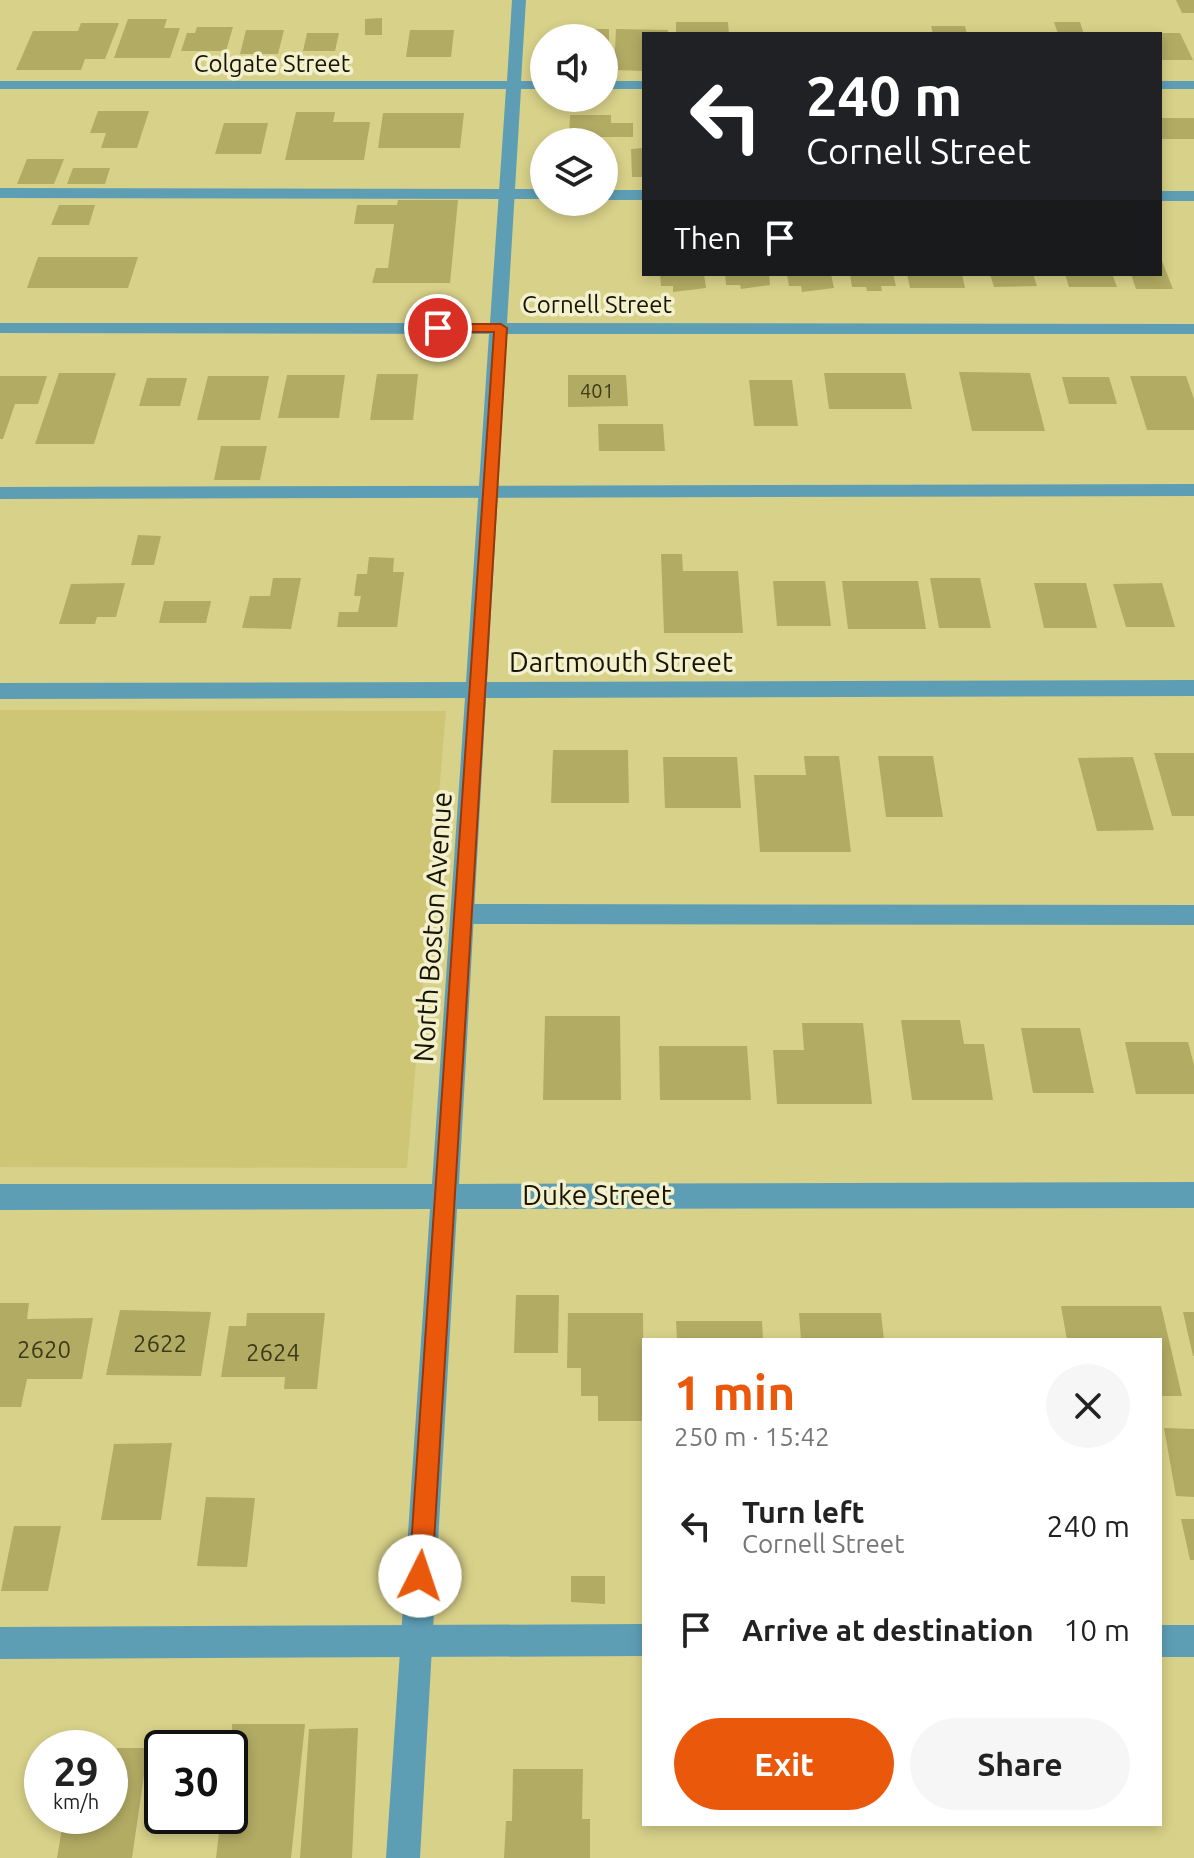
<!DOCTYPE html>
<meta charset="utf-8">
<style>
:root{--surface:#fff;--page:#f6f6f6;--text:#222;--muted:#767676;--accent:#ea580c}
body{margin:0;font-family:Ubuntu,sans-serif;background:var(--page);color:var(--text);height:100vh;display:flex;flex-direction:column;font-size:30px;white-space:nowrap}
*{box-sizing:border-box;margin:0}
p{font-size:26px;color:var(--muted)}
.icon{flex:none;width:44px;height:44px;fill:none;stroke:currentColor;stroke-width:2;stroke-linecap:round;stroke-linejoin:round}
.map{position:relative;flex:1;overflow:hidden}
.side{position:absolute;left:642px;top:1338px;width:520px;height:488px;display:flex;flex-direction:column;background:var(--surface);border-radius:0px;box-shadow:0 4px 12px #0003}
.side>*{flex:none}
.top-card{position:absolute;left:642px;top:32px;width:520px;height:244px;border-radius:0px;box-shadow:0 4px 12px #0003;background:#202124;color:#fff;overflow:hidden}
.buttons{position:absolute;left:530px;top:24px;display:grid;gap:16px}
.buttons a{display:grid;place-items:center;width:88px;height:88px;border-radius:50%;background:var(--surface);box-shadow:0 4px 12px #0003;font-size:40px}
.speed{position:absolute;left:24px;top:1730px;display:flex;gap:16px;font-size:40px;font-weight:700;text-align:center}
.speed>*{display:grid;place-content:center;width:104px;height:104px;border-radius:50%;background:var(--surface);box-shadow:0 4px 12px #0003;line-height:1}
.speed small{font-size:20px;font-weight:400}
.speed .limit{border:4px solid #111;border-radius:12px;background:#fff;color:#111}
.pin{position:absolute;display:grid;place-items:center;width:68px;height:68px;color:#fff;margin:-34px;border:4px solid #fff;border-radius:50%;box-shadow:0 2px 8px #0007}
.me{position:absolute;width:88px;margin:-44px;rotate:4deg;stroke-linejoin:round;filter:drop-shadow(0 0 6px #0008)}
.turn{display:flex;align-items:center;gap:28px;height:168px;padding:0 32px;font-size:36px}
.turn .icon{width:104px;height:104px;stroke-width:2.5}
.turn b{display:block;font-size:56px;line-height:68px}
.then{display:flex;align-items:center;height:76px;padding:0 32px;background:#0003;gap:16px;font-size:30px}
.round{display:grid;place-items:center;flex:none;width:84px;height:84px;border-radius:42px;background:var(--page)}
.headline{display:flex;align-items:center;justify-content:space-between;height:136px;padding:0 32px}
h1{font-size:48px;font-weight:700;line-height:60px;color:var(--accent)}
.action{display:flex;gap:16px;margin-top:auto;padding:16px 32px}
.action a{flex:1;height:92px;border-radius:48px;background:var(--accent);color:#fff;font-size:32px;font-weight:700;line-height:92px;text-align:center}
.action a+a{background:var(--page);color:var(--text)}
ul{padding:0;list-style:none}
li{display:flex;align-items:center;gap:24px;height:104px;padding:0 32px}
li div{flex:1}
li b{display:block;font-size:30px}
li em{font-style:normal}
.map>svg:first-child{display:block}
</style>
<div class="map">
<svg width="1194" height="1858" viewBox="0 0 1194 1858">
<rect width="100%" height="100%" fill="#d8d189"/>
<!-- built -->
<path fill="#cec675" d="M0 710 446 711 407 1168 0 1167Z"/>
<!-- building -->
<path fill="#b2ab64" d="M1176 0H1194V13H1182Z
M382 18V35H365V19Z
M128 19H167L164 28H180L170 58H114Z
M676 22H728L729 34H676Z
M1054 22H1080L1084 34H1058Z
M81 23H119L105 59H85L81 70H16L33 31H78Z
M931 26H965L967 34H933Z
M197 27H233L226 51H181L187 33H195Z
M563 29H609V69H604V38H563Z
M616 29 668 30V34H644V71L614 70Z
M246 30H284L278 54H240Z
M410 30H454L451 57H406Z
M307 33H339L335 51H303Z
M1160 33H1180L1193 60H1162Z
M98 111H149L137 148H101L106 133H90Z
M296 112H335L333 122H370L364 160H285Z
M383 113H464L460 148H378Z
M570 115H611V123H633V137H569Z
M1160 118H1194V139H1160Z
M224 123H268L261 154H215Z
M644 148V177H632L631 149Z
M27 159H64L54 184H17Z
M73 168H110L105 184H67Z
M398 200H458L450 283H372L376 268H388L394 224H354L357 205H397Z
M59 205H95L89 225H51Z
M1160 256 1173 289H1136L1131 274H1160Z
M38 257H138L128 288H27Z
M660 274H704L706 288 673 292V286H661Z
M725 274H769L770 285 741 289 740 285H726Z
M787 274H831L834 288 802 292 801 286H789Z
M850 274H893L896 286H881L882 291H867L866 287H852Z
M907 274H962L965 288H910Z
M990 274H1033L1037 286 994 287Z
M1065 274H1112L1117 287H1069Z
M959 372 1030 373 1045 431H972Z
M59 373H116L94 444H35Z
M824 373H905L912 409H829Z
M377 374H418L413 420H370Z
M287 375H345L339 418H278Z
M568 375H626L628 406 568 407Z
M0 376H47L38 404H15L3 439H0Z
M208 376H269L260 420H197Z
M1130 376H1186L1194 399V430H1147Z
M1062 377H1109L1117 404H1069Z
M147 378H187L180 406H139Z
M749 380H792L798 426H754Z
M598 424H663L665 451H599Z
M221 446H267L260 480H214Z
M138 535 161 536 154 565H131Z
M661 554H682L683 571H738L743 633H664Z
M369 557 394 558 393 572H404L397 627H337L339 612H358L361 596H354L357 574H367Z
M273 578H301L291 629 242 628 250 596H270Z
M930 578H980L991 628H939Z
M773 581H825L831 626H777Z
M842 581H918L926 629H848Z
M125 583 116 617H97L95 624H59L71 584Z
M1034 583H1086L1097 628H1044Z
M1162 583 1175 627H1126L1113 584Z
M164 601H211L206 623H159Z
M553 750H628L629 803H551Z
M1154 753H1194V816H1172Z
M804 756H839L851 852H760L754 775H806Z
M878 756H933L943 817H886Z
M663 757H737L741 808H665Z
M1133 757 1154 830 1097 831 1078 758Z
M545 1016H620L621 1100H543Z
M901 1020H960L964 1044H984L993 1100H912Z
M802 1023H863L872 1104H777L773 1050H804Z
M1021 1028H1080L1094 1093H1033Z
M1125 1042H1188L1194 1065V1094H1136Z
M659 1046H747L751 1100H660Z
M516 1295H559L558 1353H514Z
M0 1303H29L27 1319 93 1318 82 1379H27L21 1407H0Z
M1061 1306H1161L1182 1396H1160V1340H1067Z
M120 1310 211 1312 201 1376 106 1375Z
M1183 1312H1194V1356H1193Z
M247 1313H325L317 1389H284L285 1377H221L229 1326H246Z
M568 1313H643L644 1421H598V1396H581V1368H567Z
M799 1313H881L884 1340H801Z
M676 1321H762L763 1340H677Z
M1164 1428 1194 1429V1497L1176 1496Z
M172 1443 161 1520H101L114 1444Z
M206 1497 255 1498 247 1567 197 1566Z
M1181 1519H1194V1560H1190Z
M14 1526H61L48 1591H1Z
M571 1576H605V1604L571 1602Z
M232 1724H305L291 1858H216L221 1816H230Z
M358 1728 352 1858H300L309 1729Z
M117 1748H148L132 1858H57L64 1816H110V1792Z
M513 1769H583L582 1819H590V1858H504L506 1821H512Z"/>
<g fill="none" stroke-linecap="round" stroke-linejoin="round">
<!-- service -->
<path fill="#5e9eb5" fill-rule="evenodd" d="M0 188 544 189V199L0 198Z
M604 190H644V200H604Z
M1160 191H1194V201H1160Z
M1194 484V496L0 499V487Z
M463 904 1194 905V925L463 924 455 921 451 914 455 907Z
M644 1624V1656L0 1659V1627Z
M1160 1625H1194V1657H1160Z"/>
<!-- minor -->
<path fill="#5e9eb5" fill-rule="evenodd" d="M512 0H526L521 81H544V89H521L507 323 1194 324V334H507L487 682 1194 680V696L486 698 459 1184 1194 1182V1208L457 1209 420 1858H386L430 1209 0 1210V1184H432L465 698 0 699V683L466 682 489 334 0 333V323H490L506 89H0V81H507Z
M604 81H644V89H604Z
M1160 81H1194V89H1160Z"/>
</g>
<!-- route -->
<path fill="#ea580c" stroke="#983908" stroke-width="2" d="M501 324 507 328 432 1576 429 1585 420 1588 412 1585 409 1576 494 332H438L431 328 438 324Z"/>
<g text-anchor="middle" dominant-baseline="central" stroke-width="7" stroke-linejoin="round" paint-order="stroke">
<!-- far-number labels -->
<g font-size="20" fill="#3e3a19">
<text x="597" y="390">401</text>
</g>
<!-- far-street labels -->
<g font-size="24" fill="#181400" stroke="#f3f1cd">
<text x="272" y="63">Colgate Street</text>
<text x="597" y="304">Cornell Street</text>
</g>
<!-- number labels -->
<g font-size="24" fill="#3e3a19">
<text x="160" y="1343">2622</text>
<text x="44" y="1349">2620</text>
<text x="273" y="1352">2624</text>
</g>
<!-- street labels -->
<g font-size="28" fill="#181400" stroke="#f3f1cd">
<text x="621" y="661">Dartmouth Street</text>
<text transform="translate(432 927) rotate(-86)">North Boston Avenue</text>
<text x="597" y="1194">Duke Street</text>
</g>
</g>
</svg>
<div class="buttons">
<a><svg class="icon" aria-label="sound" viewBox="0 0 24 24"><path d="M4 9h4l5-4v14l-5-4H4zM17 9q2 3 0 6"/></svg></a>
<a><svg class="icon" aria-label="layers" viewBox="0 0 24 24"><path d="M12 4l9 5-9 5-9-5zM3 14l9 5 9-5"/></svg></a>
</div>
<div class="speed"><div>29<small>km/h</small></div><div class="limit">30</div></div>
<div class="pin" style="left:438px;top:328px;background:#d93025"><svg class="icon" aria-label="arrive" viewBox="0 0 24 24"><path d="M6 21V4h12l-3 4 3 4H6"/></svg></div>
<svg class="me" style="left:420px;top:1576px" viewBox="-20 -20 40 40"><circle r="19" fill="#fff"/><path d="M0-13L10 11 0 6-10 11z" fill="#ea580c"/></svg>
<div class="top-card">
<div class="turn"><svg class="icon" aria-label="left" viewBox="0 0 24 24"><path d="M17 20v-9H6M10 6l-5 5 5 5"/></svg><div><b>240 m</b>Cornell Street</div></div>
<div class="then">Then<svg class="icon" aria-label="arrive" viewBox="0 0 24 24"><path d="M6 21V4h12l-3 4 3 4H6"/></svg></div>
</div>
<section class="side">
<div class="headline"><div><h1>1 min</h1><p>250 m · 15:42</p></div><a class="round"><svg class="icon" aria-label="close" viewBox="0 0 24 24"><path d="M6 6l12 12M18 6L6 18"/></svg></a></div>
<ul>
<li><svg class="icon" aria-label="left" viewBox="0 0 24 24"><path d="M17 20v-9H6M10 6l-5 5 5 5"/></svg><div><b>Turn left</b><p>Cornell Street</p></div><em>240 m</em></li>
<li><svg class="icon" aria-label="arrive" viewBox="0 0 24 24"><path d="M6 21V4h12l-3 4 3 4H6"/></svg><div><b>Arrive at destination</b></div><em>10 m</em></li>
</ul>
<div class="action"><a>Exit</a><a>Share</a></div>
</section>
</div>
